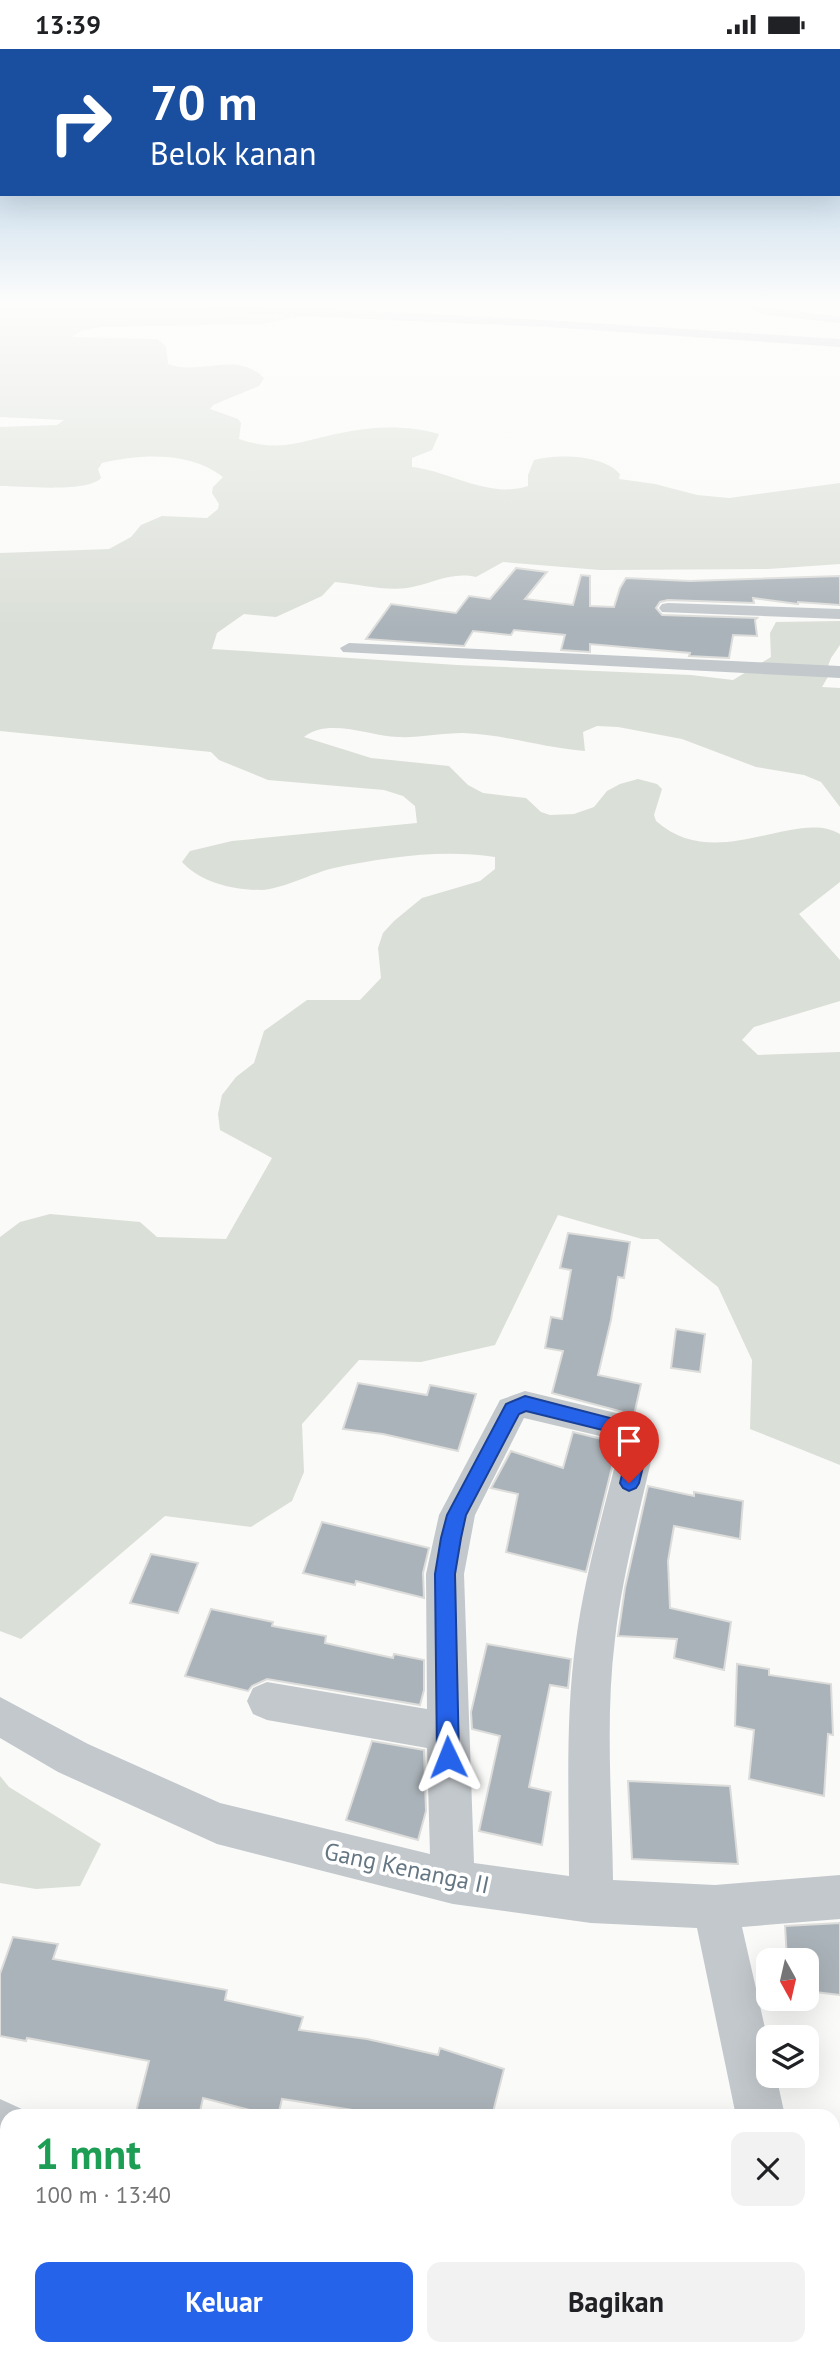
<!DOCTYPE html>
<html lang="id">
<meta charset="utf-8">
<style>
:root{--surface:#fff;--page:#f2f2f2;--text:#202124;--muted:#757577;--accent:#2563eb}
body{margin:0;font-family:"PT Sans",sans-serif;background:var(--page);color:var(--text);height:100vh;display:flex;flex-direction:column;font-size:26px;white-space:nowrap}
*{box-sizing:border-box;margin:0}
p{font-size:23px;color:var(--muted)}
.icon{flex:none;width:38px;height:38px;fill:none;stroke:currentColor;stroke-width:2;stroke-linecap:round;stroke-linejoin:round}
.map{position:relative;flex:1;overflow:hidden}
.panel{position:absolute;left:0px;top:2060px;width:840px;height:247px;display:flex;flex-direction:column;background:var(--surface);border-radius:21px 21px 0 0;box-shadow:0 7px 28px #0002}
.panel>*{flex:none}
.top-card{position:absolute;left:0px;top:0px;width:840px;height:147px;box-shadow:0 7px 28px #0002;background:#1a4fa0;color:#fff;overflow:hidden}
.needle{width:46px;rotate:172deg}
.buttons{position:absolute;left:756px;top:1899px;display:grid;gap:14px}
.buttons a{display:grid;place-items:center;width:63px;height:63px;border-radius:14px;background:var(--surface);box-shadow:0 7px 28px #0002;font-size:35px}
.pin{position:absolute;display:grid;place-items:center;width:60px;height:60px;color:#fff;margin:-72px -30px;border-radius:50% 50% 50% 0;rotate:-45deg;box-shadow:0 0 7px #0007}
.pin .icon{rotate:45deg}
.me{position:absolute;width:77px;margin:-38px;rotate:358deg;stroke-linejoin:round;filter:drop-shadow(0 0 5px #0008)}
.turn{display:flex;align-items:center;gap:24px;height:147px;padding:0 35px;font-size:32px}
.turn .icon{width:91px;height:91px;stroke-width:2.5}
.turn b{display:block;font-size:49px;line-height:60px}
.round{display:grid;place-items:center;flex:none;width:74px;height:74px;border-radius:14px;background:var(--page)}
.head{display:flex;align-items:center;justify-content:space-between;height:119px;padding:0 35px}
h1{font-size:42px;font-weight:800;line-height:52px;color:#1e9e55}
.cta{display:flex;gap:14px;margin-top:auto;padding:14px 35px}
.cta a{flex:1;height:80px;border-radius:14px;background:var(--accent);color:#fff;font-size:28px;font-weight:800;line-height:80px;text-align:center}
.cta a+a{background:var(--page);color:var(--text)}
.status{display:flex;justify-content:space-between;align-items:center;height:49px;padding:0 35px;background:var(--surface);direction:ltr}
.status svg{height:19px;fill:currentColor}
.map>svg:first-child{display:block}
</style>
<div class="status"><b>13:39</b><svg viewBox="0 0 49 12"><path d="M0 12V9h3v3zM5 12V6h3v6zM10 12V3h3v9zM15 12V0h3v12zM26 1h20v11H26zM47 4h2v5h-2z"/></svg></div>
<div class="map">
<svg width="840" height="2306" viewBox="0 0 840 2306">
<rect width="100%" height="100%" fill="#fafaf8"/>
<!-- green -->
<path fill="#dadfd7" d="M0 256H343L345 257 339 260 262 275 101 278 81 282 72 288 157 290 166 297 168 315C200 327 236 301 264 329L259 337 213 356 210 360 238 370 241 374 239 390C281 404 300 392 341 384 372 377 408 376 439 385L432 401 412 409V418C450 422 488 450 528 437V426L534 411C558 405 602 405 620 425L619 430 655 435 697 446 729 449 840 434V515L768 520 600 521 503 513 476 528C451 522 432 535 407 539 385 542 357 535 335 533L322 547 276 568 244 565 217 584 212 600 457 616 691 626 733 631 771 608 770 584 776 573 840 572V596L831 609 828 617 829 626 822 638 840 639V758L821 733 804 726 756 718 682 690 618 678 597 677 583 683 585 702C544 699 503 685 463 684 441 684 419 689 398 688 370 687 328 668 304 688L371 709 449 717 468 736 483 744 526 749 541 763 550 766 574 765 594 758 607 742 620 735 638 730 657 735 662 740 654 766 656 772C717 826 796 758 840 785V833L799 865 840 911V952L754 978 742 991 758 1006 840 1003V1416L750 1380 752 1311 718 1238 658 1190H642L558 1166 495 1296 421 1313 359 1311 302 1375 304 1423 292 1452 251 1478 165 1467 21 1590 0 1582V1188L20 1173 50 1165 140 1173 157 1188 226 1190 272 1109 220 1081 218 1065 222 1046 236 1028 254 1014 264 982 307 951H360L381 929 378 899 383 884 394 872 422 849 480 832 495 820V808C443 800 386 808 334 819 312 824 283 840 261 841 234 841 201 834 182 813L190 802 232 792 417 774 415 757 403 747 384 741 268 731 219 711 211 703 0 682V504L109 500 131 488 141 476 162 467 207 469 218 460 219 455 212 444 213 438 223 428C189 402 142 405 102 414L98 420 101 429C87 444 22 437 0 437V378L57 376 64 371 0 368Z
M0 1727 9 1738 101 1795 80 1837 36 1840 0 1834Z"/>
<!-- building -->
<path fill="#aab3b9" stroke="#dcdcda" stroke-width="2" d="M516 519 547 523 525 550 573 556 581 526 590 527V557L614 558 620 539 626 529 690 532 840 527V556L798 553V555L753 549 754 554 668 551 660 553 656 559 662 566 757 569 755 571 757 587 733 586 729 609 689 607 690 604 590 595V603L561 601 565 586 514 581 511 586 473 582 464 597 366 590 391 555 456 564 469 547 490 550Z
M568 1184 630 1193 624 1229 618 1228 611 1271 598 1326 641 1335 634 1366 552 1344 563 1302 545 1299 551 1268 562 1270 571 1221 560 1219Z
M676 1280 705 1285 700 1323 671 1319Z
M358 1334 427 1346 430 1336 476 1345 458 1402 383 1385 343 1380Z
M573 1383 618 1394 586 1523 506 1503 518 1445 491 1439 511 1402 563 1419Z
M648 1437 694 1447V1443L743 1452 740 1490 674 1477 668 1512 670 1559 731 1573 724 1621 674 1609 677 1590 618 1587 625 1539Z
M322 1473 429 1499 423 1524 424 1549 356 1532 355 1536 303 1524Z
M151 1505 198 1514 178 1564 130 1554Z
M211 1560 273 1573 272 1577 326 1587 325 1594 393 1609 394 1605 424 1611V1641L420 1656 267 1630 252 1637 248 1642 185 1627Z
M487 1595 571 1610 568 1639 550 1636 529 1738 551 1743 542 1796 479 1782 500 1687 472 1680 471 1663Z
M737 1615 769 1620V1626L831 1635 833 1686 828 1685 824 1747 749 1730 754 1681 735 1677Z
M372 1692 424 1701 426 1762 418 1791 346 1771Z
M628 1732 730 1737 738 1815 632 1810Z
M840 1874V1946L807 1942V1911H787L785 1877Z
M13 1888 58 1895 53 1910 227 1941 225 1951 303 1968 299 1981 367 1990 438 2006 440 1999 504 2020 492 2067H351L353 2061 282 2050 278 2067H273L203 2049 199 2067H135L149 2012 27 1989 26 1992 0 1987V1925Z"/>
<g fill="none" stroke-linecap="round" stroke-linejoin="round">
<!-- minor -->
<path fill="#c3c8cc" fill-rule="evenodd" d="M114 256C356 256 598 275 840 290V298L547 278 119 259Z
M751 256 840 268V274L766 266 753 261Z
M668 554 840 560V570L662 563 659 559 662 555Z
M349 594 840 617V629L343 603 340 599Z
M525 1342 649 1372 657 1386C642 1454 623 1521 615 1590 605 1670 612 1751 613 1831L715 1836 840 1826V1870L742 1878 768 1992V2026H776L785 2067H736L697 1879 591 1874 453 1855 217 1795 58 1723 0 1689V1648L88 1695 220 1754 430 1805 427 1699 267 1671 253 1665 247 1652 253 1639 267 1633 427 1660 426 1525 439 1466 500 1351ZM524 1369 621 1392C605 1458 585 1524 576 1591 565 1668 569 1749 569 1827L474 1814 464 1525 475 1466Z
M0 2050 24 2061 27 2067H7V2103L0 2100Z
M833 2286 840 2306H786L785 2300H833Z
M532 2300H598L601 2306H535Z"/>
</g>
<!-- sky -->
<linearGradient id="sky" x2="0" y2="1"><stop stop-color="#96bcdc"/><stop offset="0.44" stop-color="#fdfdfc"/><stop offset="1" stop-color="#fdfdfc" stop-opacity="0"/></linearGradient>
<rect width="840" height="579" fill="url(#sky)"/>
<!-- route -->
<path fill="#2563eb" stroke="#184099" stroke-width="2" d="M525 1347 645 1378 650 1389 639 1434 636 1439 629 1442 623 1439 620 1434 631 1388 526 1362 519 1365 466 1466 461 1489 455 1525 459 1708 456 1715 448 1718 440 1715 437 1708 435 1525 441 1489 447 1466 506 1355Z"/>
<g text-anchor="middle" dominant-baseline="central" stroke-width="7" stroke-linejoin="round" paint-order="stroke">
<!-- near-street labels -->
<g font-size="24" fill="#657683" stroke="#fff">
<text transform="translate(407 1819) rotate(12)">Gang Kenanga II</text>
</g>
</g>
</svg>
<div class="buttons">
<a><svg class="needle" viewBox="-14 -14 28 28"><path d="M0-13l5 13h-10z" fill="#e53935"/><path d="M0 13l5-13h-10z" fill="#757577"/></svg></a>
<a><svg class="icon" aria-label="layers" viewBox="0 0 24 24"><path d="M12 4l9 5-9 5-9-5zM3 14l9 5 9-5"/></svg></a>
</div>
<div class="pin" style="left:629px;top:1434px;background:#d93025"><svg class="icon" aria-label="arrive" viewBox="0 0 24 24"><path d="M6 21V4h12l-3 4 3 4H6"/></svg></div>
<svg class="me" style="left:448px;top:1708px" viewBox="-20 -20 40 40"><path d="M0-17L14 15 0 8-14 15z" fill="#2563eb" stroke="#fff" stroke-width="4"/></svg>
<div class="top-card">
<div class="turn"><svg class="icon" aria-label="right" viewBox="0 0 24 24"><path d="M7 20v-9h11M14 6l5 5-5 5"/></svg><div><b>70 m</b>Belok kanan</div></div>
</div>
<section class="panel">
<div class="head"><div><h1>1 mnt</h1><p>100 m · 13:40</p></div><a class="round"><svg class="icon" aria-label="close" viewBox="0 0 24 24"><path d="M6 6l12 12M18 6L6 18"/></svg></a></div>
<div class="cta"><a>Keluar</a><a>Bagikan</a></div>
</section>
</div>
